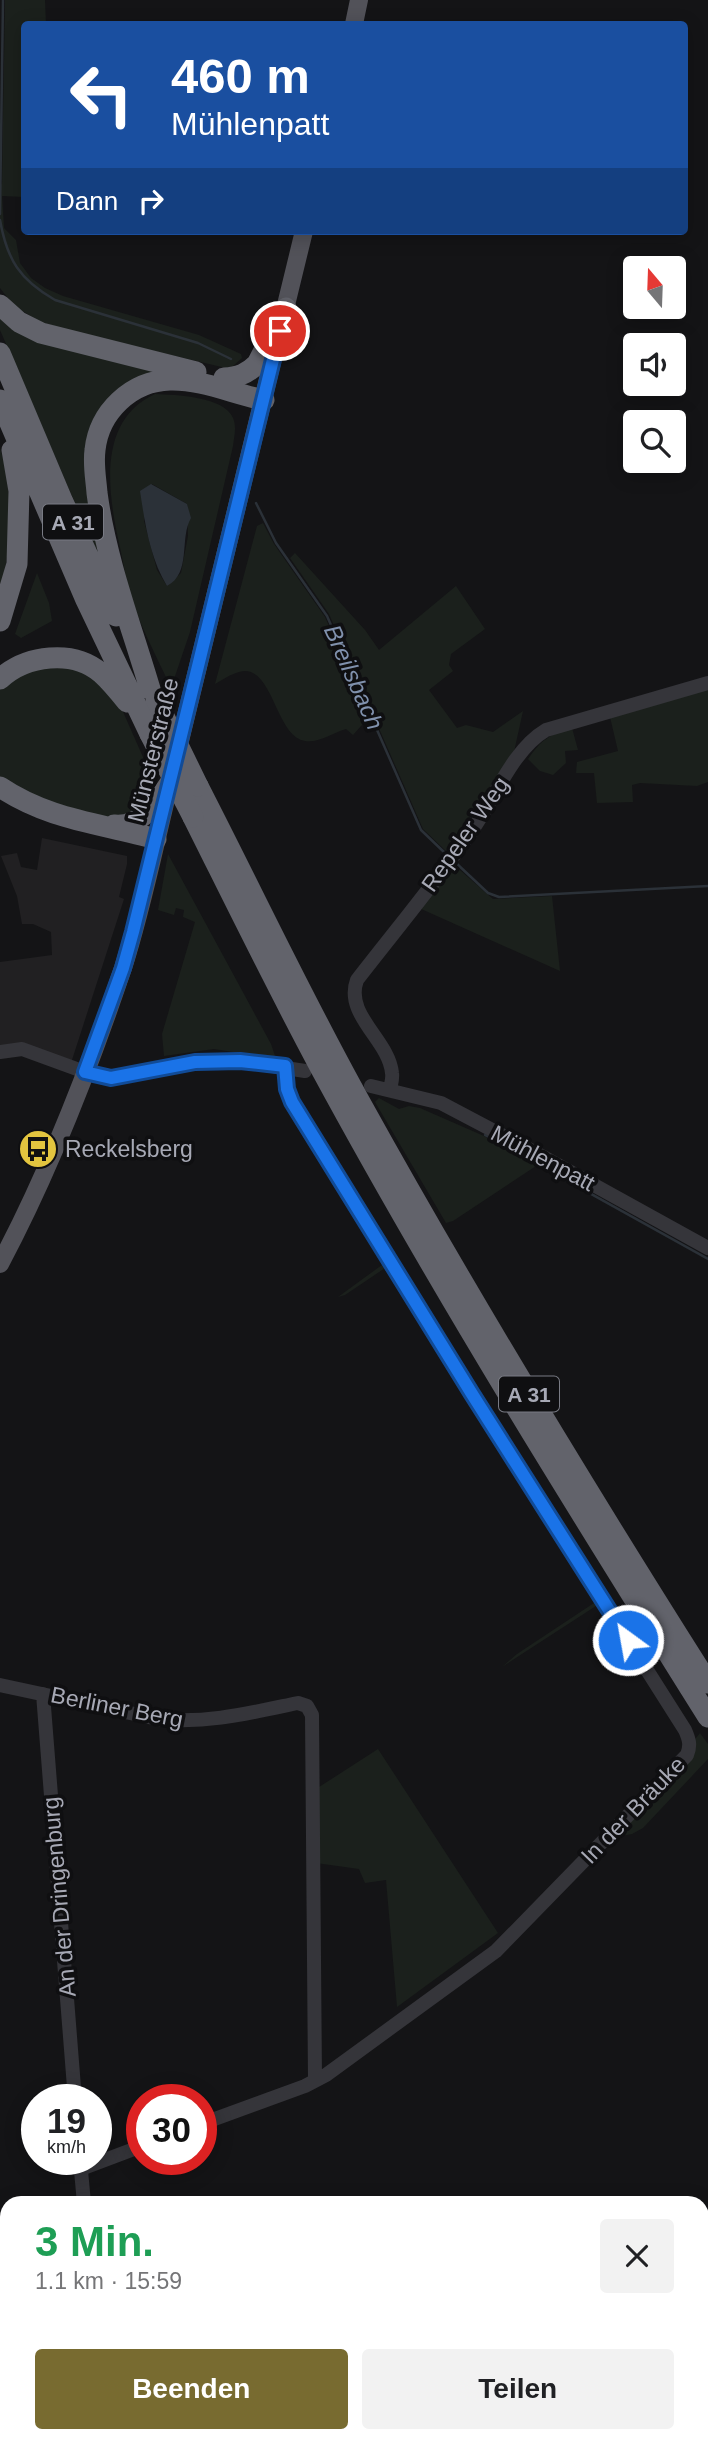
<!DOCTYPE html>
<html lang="de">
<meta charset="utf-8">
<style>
:root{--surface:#fff;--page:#f2f2f2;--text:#202124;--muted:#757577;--accent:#786b30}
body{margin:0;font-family:Arial,sans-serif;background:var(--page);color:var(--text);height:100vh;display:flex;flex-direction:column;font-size:26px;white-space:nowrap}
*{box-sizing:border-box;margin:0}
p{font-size:23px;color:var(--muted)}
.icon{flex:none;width:38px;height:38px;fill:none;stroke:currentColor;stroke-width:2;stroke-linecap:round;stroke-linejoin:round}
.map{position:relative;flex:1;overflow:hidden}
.panel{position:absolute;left:0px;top:2196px;width:709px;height:247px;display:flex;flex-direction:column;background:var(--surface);border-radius:21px 21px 0 0;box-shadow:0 4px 18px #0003}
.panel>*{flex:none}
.guide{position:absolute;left:21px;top:21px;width:667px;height:214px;border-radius:7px;box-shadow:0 4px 18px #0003;background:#1a4fa0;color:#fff;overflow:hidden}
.needle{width:46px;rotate:341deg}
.controls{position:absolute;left:623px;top:256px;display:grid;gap:14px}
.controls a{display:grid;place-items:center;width:63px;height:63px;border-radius:7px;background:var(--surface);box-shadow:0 4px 18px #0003;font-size:35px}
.speed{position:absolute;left:21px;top:2084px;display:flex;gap:14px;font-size:35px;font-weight:700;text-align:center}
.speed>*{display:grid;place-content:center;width:91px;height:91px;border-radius:50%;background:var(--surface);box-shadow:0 4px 18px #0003;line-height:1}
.speed small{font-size:18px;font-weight:400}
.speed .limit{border:10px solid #d22;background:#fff;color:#111}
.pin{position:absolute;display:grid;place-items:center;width:60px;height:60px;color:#fff;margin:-30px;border:4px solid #fff;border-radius:50%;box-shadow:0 2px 7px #0007}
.me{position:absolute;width:77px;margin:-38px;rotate:328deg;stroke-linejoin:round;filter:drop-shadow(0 0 5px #0008)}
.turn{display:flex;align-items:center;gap:24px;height:147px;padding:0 35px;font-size:32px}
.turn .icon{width:91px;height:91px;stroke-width:2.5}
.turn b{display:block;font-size:49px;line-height:60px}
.then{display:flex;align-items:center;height:66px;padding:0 35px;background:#0003;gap:14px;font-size:26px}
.round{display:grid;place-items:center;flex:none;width:74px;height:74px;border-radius:7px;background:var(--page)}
.overview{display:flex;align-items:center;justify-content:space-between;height:119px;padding:0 35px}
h1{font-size:42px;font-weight:800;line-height:52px;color:#1e9e55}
.cta{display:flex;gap:14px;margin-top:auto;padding:14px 35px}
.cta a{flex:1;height:80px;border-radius:7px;background:var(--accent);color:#fff;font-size:28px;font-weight:800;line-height:80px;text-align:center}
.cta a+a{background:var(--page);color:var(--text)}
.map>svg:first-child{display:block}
</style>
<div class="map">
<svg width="708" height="2442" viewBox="0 0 708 2442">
<rect width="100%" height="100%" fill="#141416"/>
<!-- built -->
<path fill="#212022" d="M42 838 127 856V864L119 897 124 899 71 1063 0 1047V962L52 955 51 932 33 924H22L17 896 1 856 17 853 21 867 37 870Z"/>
<!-- green -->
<path fill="#1b201c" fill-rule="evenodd" d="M5 0H45L46 24H24V197L2 196 4 228 16 240 20 263 31 278 45 288 63 296 199 335 241 354 242 358 233 366 226 368 73 332 41 322 14 306 0 288V185L2 184Z
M0 313 179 372 99 418 103 568 0 330Z
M155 394C175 395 224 396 233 418 237 427 234 437 233 446L190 632 171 688C157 657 140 626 130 594 126 580 124 566 121 552 109 499 94 422 155 394ZM152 484 187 504 188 536 181 573 167 586 157 570 144 521Z
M0 448C15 495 11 548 0 595Z
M263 523 274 544 325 617 369 717 353 735 346 729C332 733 320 743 305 741 275 737 273 662 239 672 231 674 222 680 215 684L257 526Z
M295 553 365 630 379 650 456 586 485 629 451 654 449 665 453 671 429 690 457 728 466 725 493 732 523 711 514 752 465 828 447 852 423 829 329 614 290 558Z
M37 573 49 603 52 621 21 638 15 634Z
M48 663 87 671 120 705 154 782C141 798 128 791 133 817L125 820 67 812 0 780V686Z
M708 688V782L697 786 640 783 632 785 633 802 597 803 594 773H576L577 762 618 751 610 717Z
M572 728 578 750 565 751 566 763 553 775 540 771 528 759C542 739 549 735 572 728Z
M168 854 271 1044 276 1059 214 1049 164 1056 162 1034 195 922 183 917 184 910 176 908 174 915 158 910Z
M453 864 493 899 552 896 560 971 419 908Z
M379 1098 399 1109 409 1106 420 1108 484 1136 536 1166 453 1221 446 1223 375 1102Z
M386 1262 388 1266 345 1295 338 1297Z
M597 1601 599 1604 502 1667 517 1654Z
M700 1733 708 1744V1759L643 1828 632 1834 616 1837Z
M378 1749 498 1933 397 2007 386 1880 365 1883 359 1869 316 1863V1789Z
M0 2400H7V2436H90V2442H0Z
M214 2436H395L419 2442H213Z"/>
<!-- water -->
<path fill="#2b3138" d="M151 484 187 504 191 518C179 538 192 573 167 586 150 558 145 524 140 491Z"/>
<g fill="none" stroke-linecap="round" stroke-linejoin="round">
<!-- stream -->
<path stroke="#2b3138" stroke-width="2.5" d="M0 214 3 0
M0 220C7 260 20 280 55 300L198 343 231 359
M256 503 276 543 327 616 421 830 445 853
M456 863 488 893 499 897 708 886
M485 1135 708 1259
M0 2399 7 2398
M364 2436 389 2442"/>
<!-- minor -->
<path stroke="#35353a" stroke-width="14" d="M0 1052 22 1049 85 1072 111 1078 195 1062 240 1061 305 1071
M371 1086 441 1103 536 1153 708 1248
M390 1090C391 1084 393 1078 392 1073 389 1040 344 1015 357 980 395 931 435 883 471 832 494 800 512 750 546 730L708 683
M0 1685 158 1719C207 1724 250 1713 298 1703L307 1706 312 1715 315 2080
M43 1694 75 2100
M201 2124 305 2086 326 2075 496 1951 687 1755C691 1745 689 1739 685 1730L472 1394 292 1102 287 1089 285 1066
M80 2160 84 2203
M81 2169 142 2146
M96 2442V2436"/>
<!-- major -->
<path stroke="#525259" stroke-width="18" d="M354 24 359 0
M177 753 304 231
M0 1264C50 1170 89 1069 123 968 142 909 154 848 169 787"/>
<!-- highway -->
<path stroke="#62636b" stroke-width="21" d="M0 305 19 322 41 333 196 372
M0 353 63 502 116 616
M224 378C238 377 247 374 257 364L286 308
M0 400 86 600 150 734
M0 621 17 564 19 491 12 450
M0 679C26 655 73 649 101 673 111 682 119 692 127 702
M150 689C131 625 106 560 97 493 96 479 93 465 95 450 99 412 131 381 170 380 201 379 234 394 264 400
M198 786C252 891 302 998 360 1102 469 1299 587 1492 708 1683
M0 787C49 820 100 823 156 839
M193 817C235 901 276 985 320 1067 440 1289 574 1503 708 1717
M114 825C140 828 157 803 170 783"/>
<!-- highway-bridge -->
<path stroke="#62636b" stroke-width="21" d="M156 700 198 786
M150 734 193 817"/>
</g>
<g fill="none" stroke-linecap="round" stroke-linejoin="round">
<defs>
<path id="route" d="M280 331 133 932 123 968 85 1072 111 1078 195 1062 240 1061 285 1066 287 1089 292 1102 472 1394 628 1640"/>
</defs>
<!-- route casing -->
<use href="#route" stroke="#114b97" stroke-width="18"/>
<!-- route -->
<use href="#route" stroke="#1a73e8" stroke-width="12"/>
</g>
<!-- icons -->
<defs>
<symbol id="bus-disc" viewBox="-11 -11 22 22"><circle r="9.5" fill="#e3c53f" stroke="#0f0f11"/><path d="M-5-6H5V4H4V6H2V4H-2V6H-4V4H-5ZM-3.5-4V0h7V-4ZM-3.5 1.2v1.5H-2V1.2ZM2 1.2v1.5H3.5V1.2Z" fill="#111"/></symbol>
</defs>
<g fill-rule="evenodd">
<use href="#bus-disc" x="16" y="1127" width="44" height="44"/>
</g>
<g text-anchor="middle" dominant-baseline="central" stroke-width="7" stroke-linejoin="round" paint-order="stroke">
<!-- shield labels -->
<g fill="#0f0f11" stroke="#797b84" stroke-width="2">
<rect x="43" y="504.5" width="60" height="35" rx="5"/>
<rect x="499" y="1376.5" width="60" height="35" rx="5"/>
</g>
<g font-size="21" font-weight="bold" fill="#a7a9b5">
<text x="73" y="522">A 31</text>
<text x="529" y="1394">A 31</text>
</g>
<!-- street labels -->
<g font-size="23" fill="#a7a9b5" stroke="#0f0f11">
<text transform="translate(153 750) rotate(-76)">Münsterstraße</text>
<text transform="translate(465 834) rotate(-55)">Repeler Weg</text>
<text transform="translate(543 1158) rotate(28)">Mühlenpatt</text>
<text transform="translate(117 1707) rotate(11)">Berliner Berg</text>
<text transform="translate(633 1810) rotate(-46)">In der Bräuke</text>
<text transform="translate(59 1897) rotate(-95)">An der Dringenburg</text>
</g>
<!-- poi labels -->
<g font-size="23" fill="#a7a9b5" stroke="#0f0f11" text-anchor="start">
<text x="65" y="1149">Reckelsberg</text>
</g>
<!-- water labels -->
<g font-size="24" font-style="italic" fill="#8091ad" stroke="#0f0f11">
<text transform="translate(354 677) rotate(66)">Breilsbach</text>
</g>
</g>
</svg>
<div class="controls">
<a><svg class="needle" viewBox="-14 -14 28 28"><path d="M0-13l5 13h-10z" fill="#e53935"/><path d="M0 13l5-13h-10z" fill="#757577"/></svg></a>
<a><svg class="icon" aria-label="sound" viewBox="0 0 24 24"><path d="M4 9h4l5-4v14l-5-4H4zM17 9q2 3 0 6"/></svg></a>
<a><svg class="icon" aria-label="search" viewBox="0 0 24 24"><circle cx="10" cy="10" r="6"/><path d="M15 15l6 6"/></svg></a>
</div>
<div class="speed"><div>19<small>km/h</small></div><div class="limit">30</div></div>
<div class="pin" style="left:280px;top:331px;background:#d93025"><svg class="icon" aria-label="arrive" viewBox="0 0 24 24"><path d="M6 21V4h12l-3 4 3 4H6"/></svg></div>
<svg class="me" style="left:628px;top:1640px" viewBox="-20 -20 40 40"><circle r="17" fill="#1a73e8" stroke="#fff" stroke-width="3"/><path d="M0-11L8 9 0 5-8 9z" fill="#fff"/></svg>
<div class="guide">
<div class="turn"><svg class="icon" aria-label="left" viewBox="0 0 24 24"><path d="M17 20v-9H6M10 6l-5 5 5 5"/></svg><div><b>460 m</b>Mühlenpatt</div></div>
<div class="then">Dann<svg class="icon" aria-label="right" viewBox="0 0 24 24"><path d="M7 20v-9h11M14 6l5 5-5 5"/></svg></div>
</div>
<section class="panel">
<div class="overview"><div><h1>3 Min.</h1><p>1.1 km · 15:59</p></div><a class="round"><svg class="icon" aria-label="close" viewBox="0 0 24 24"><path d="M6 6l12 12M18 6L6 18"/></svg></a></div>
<div class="cta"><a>Beenden</a><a>Teilen</a></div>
</section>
</div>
